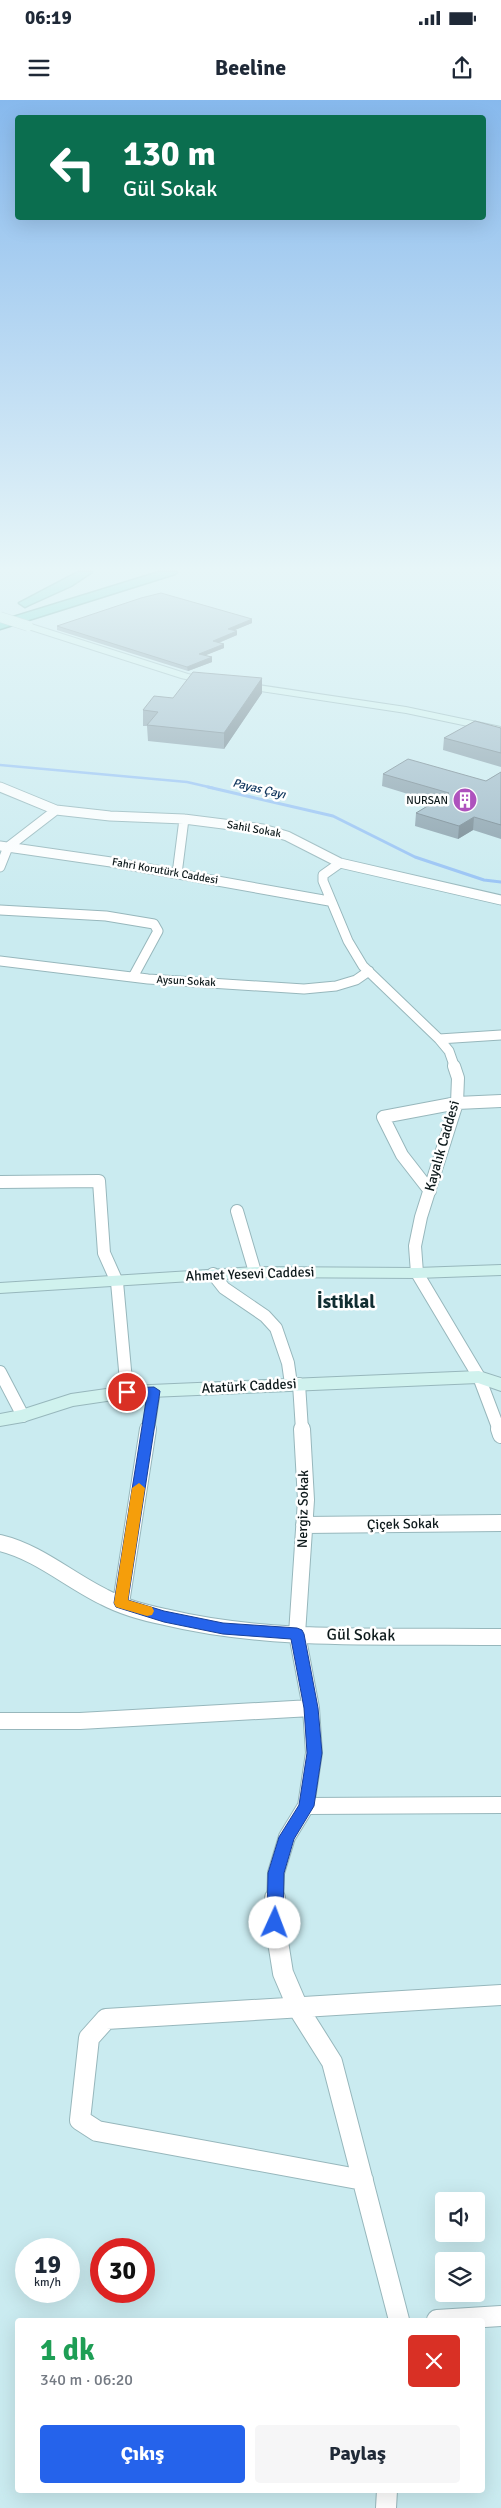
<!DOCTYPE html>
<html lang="tr">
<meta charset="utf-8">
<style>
:root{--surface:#fff;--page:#f6f6f7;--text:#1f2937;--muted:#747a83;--accent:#2563eb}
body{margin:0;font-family:Signika,sans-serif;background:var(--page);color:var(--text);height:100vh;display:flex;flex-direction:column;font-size:19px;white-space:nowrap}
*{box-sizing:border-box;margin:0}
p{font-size:16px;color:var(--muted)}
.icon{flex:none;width:28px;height:28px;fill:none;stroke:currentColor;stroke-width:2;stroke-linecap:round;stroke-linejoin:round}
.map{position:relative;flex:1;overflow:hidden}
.sheet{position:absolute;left:15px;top:2218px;width:470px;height:175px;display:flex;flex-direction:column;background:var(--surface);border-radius:5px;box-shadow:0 5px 20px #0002}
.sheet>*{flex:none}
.banner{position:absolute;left:15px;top:15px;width:471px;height:105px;border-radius:5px;box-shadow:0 5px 20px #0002;background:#0b6e4f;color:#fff;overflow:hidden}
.fabs{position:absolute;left:435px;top:2092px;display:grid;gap:10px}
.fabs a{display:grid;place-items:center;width:50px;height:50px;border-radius:5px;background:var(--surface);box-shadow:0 5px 20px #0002;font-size:25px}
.speed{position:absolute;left:15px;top:2138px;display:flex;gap:10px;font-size:25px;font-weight:700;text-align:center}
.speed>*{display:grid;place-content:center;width:65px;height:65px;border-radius:50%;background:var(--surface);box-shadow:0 5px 20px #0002;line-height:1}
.speed small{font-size:12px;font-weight:400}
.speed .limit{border:8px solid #d22;background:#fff;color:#111}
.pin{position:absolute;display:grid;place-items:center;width:42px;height:42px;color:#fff;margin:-21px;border:2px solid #fff;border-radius:50%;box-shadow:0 1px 5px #0007}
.me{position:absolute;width:55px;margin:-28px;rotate:2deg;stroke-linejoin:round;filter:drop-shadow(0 0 4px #0008)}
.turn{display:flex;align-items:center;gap:18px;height:105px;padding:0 25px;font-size:22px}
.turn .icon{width:65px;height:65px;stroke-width:2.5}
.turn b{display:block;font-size:35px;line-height:42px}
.round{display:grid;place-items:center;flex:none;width:52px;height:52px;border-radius:5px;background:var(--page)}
.overview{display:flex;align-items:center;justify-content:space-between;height:85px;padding:0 25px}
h1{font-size:30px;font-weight:700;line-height:38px;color:#1e9e55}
.button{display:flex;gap:10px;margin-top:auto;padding:10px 25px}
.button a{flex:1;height:58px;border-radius:5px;background:var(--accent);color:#fff;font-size:20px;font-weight:700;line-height:58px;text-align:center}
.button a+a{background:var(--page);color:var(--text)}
.status{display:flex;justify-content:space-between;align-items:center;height:35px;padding:0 25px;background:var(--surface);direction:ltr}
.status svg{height:14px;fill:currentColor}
header{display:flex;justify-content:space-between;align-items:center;height:65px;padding:0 25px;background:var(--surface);font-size:22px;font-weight:700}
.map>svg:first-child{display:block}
</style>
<div class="status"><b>06:19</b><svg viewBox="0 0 49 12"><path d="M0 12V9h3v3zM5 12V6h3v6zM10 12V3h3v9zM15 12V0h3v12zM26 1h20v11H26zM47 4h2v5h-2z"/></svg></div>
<header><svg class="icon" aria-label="menu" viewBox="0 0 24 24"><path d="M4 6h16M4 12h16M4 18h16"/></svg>Beeline<svg class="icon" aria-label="share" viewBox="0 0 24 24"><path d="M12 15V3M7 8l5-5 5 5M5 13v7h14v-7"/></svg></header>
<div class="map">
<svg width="501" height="2408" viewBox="0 0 501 2408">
<rect width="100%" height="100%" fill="#caebf0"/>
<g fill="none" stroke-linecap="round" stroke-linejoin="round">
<!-- stream-far1 -->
<path stroke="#96c1f5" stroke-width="2.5" d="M0 665 187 682 213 688"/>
<!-- stream -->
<path stroke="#96c1f5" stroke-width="3" d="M208 687 333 716 415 757 484 780 501 782"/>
<defs>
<path id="street-far4" d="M0 687 3 688"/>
<path id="street-far3" d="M0 687 56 710 110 716 184 719 263 729 287 736 340 763 501 800
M0 746 111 762 329 801
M340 763 323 775V781L348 841 363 866 439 939 449 951 455 968
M0 767 8 747 56 710
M177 774 184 719
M0 810 106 816 154 824 158 831 133 877
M0 861 148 879 304 889 336 886 356 880 369 871
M439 939 501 935"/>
<path id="street-far2" d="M454 966 458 978 457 1003 421 1117 415 1146 417 1173 479 1277 499 1330
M0 1082 99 1081 104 1153 117 1182 127 1292
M430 1091 402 1055 383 1017 457 1003 501 1001
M237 1111 255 1172
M213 1174 224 1188 265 1216 276 1228 288 1263 291 1284
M0 1272 23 1316
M299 1284 302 1330
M148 1330 154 1291"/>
<path id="street-far1" d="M499 1329 501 1335
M304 1425 501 1423
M0 1443C38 1452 69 1480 104 1497 121 1506 145 1513 165 1517 272 1543 391 1535 501 1537
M121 1503 148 1329
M0 1621H80L311 1608
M306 1706 501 1705
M275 1800 276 1773 287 1737 306 1706 314 1653 311 1608 297 1534 306 1400 302 1329"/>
<path id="street" d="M275 1798V1823L283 1873 298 1908 332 1962 399 2220
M363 2080 97 2031 80 2020 89 1938 106 1919 501 1895
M437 2220 501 2216
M386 2408 387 2390"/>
<path id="secondary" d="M28 523 188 574 216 580 217 582 212 585 181 578 25 528 23 526Z
M238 582 406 607 501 627V633L406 613 234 587 233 585Z
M501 1165V1175L417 1178 255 1177 0 1193V1183L255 1167 417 1168Z
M479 1271 501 1278V1291L478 1283 127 1298 73 1306 23 1322 0 1326V1314L21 1310 71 1294 127 1286Z"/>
<path id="highway" d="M78 472H92L71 486 29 505 25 507 19 503Z
M159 472H177L175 474 0 529V521Z"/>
</defs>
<!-- street-far4 casing -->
<use href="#street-far4" stroke="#97b7bc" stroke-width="8"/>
<!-- street-far3 casing -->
<use href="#street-far3" stroke="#97b7bc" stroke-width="11"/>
<!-- street-far2 casing -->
<use href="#street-far2" stroke="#97b7bc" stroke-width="14"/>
<!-- street-far1 casing -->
<use href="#street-far1" stroke="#97b7bc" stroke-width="18"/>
<!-- street casing -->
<use href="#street" stroke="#97b7bc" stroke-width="22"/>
<!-- secondary casing -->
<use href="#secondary" stroke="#97b7bc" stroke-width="2"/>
<!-- highway casing -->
<use href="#highway" stroke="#46938b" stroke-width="3"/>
<!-- street-far4 -->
<use href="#street-far4" stroke="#fff" stroke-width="7"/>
<!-- street-far3 -->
<use href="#street-far3" stroke="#fff" stroke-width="9"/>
<!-- street-far2 -->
<use href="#street-far2" stroke="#fff" stroke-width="12"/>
<!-- street-far1 -->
<use href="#street-far1" stroke="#fff" stroke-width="16"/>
<!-- street -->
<use href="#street" stroke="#fff" stroke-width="20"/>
<!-- secondary -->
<use href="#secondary" fill="#d0f2ee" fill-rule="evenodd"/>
<!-- highway -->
<use href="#highway" fill="#64d4c7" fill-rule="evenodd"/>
<defs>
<path id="secondary-bridge" d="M0 517 28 526"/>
</defs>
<!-- secondary-bridge casing -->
<use href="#secondary-bridge" stroke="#97b7bc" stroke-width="11" stroke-linecap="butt"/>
<!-- secondary-bridge -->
<use href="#secondary-bridge" stroke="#d0f2ee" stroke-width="10"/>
</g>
<!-- wall -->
<path fill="#889eaa" d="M252 523 234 530 237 531V535L219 543 224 548 205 555 212 557V562L188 571 57 530V526Z
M262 578V593L224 649 148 641 147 626H143V610L173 598Z
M501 628V667L443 650 444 638Z
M501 672V739L473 730 458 739 415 726 416 713 434 702 382 686 383 674 486 681Z"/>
<!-- shaded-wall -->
<path fill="#6f818b" d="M252 519V523L228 533V529Z
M237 531V535L213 545V541Z
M224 544V548L199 558V554Z
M212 557V562L188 571 187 567Z
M262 578V593L224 649V633Z
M474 717 473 730 458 739 459 726Z"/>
<!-- building -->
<path fill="#9eb8c6" stroke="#6f818b" d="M161 493 252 519 228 529 237 531 213 541 224 544 199 554 212 557 187 567 57 526 141 498Z
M193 572 262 578 224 633 147 625 158 612 143 610 154 596 173 598Z
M475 621 501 628V653L444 638Z
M408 659 486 681 501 672V725L474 717 459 726 416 713 449 693 383 674Z"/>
<!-- sky -->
<linearGradient id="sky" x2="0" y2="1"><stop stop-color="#87b9ed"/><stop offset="0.58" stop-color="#e7f6f8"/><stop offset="1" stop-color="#e7f6f8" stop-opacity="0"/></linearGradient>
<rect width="501" height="809" fill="url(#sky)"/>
<!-- route -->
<path fill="#2563eb" stroke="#184099" d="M154 1287 160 1291 128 1500 164 1511 223 1523 297 1528 302 1530 304 1534 318 1608 322 1653 314 1706 294 1739 284 1773 283 1823 280 1828 275 1830 269 1828 267 1823 268 1773 279 1737 299 1705 307 1653 304 1608 291 1539 223 1534 164 1522 116 1507 114 1503 147 1295 127 1296 121 1292 127 1288Z"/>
<!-- slow -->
<path fill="#f59e0b" d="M139 1383 145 1388 128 1500 152 1507 154 1511 152 1515 147 1516 116 1507 114 1503 132 1388Z"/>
<!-- icons -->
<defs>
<symbol id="building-disc" viewBox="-11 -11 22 22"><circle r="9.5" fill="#ae52bd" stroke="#fff"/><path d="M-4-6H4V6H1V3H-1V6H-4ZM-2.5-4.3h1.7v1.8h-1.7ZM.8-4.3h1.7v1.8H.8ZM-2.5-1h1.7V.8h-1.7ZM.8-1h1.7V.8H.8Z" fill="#fff"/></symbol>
</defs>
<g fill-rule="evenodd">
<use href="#building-disc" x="451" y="686" width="28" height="28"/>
</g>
<g text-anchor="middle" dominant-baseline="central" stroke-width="5" stroke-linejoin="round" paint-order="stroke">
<!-- far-poi labels -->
<g font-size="11" fill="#0d191b" stroke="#fff" text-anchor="end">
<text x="448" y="700">NURSAN</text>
</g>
<!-- far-street labels -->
<g font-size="11" fill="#0d191b" stroke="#fff">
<text transform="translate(254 729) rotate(10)">Sahil Sokak</text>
<text transform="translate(165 771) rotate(10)">Fahri Korutürk Caddesi</text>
<text transform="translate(186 881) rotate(3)">Aysun Sokak</text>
</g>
<!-- far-water labels -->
<g font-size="12" font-style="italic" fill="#0f355d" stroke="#fff">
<text transform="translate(259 689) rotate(13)">Payas Çayı</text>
</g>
<!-- street labels -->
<g font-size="14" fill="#0d191b" stroke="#fff">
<text transform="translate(442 1046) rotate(-74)">Kayalık Caddesi</text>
<text transform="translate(250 1174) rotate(-2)">Ahmet Yesevi Caddesi</text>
<text transform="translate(249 1286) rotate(-3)">Atatürk Caddesi</text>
<text transform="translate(303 1409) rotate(-89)">Nergiz Sokak</text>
<text transform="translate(403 1424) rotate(-1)">Çiçek Sokak</text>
</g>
<!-- near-street labels -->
<g font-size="16" fill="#0d191b" stroke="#fff">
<text transform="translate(361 1535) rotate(1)">Gül Sokak</text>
</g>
<!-- district labels -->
<g font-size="19" font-weight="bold" fill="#112e32" stroke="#fff">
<text x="346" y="1202">İstiklal</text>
</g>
</g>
</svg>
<div class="fabs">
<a><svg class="icon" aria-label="sound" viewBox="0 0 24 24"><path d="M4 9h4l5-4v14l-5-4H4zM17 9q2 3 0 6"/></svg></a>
<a><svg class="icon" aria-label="layers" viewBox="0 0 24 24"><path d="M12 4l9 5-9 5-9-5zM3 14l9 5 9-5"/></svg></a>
</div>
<div class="speed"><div>19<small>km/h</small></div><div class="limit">30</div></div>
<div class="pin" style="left:127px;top:1292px;background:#d93025"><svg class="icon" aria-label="arrive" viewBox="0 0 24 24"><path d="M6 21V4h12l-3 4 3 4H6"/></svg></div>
<svg class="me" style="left:275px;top:1823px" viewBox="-20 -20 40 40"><circle r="19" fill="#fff"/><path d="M0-13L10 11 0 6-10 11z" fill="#2563eb"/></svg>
<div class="banner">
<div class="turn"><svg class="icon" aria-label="left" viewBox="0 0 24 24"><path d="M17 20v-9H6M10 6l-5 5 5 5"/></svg><div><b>130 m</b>Gül Sokak</div></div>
</div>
<section class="sheet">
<div class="overview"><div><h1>1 dk</h1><p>340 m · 06:20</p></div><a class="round" style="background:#d93025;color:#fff"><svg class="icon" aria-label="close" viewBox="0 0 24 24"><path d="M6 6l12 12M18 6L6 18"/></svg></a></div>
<div class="button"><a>Çıkış</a><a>Paylaş</a></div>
</section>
</div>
